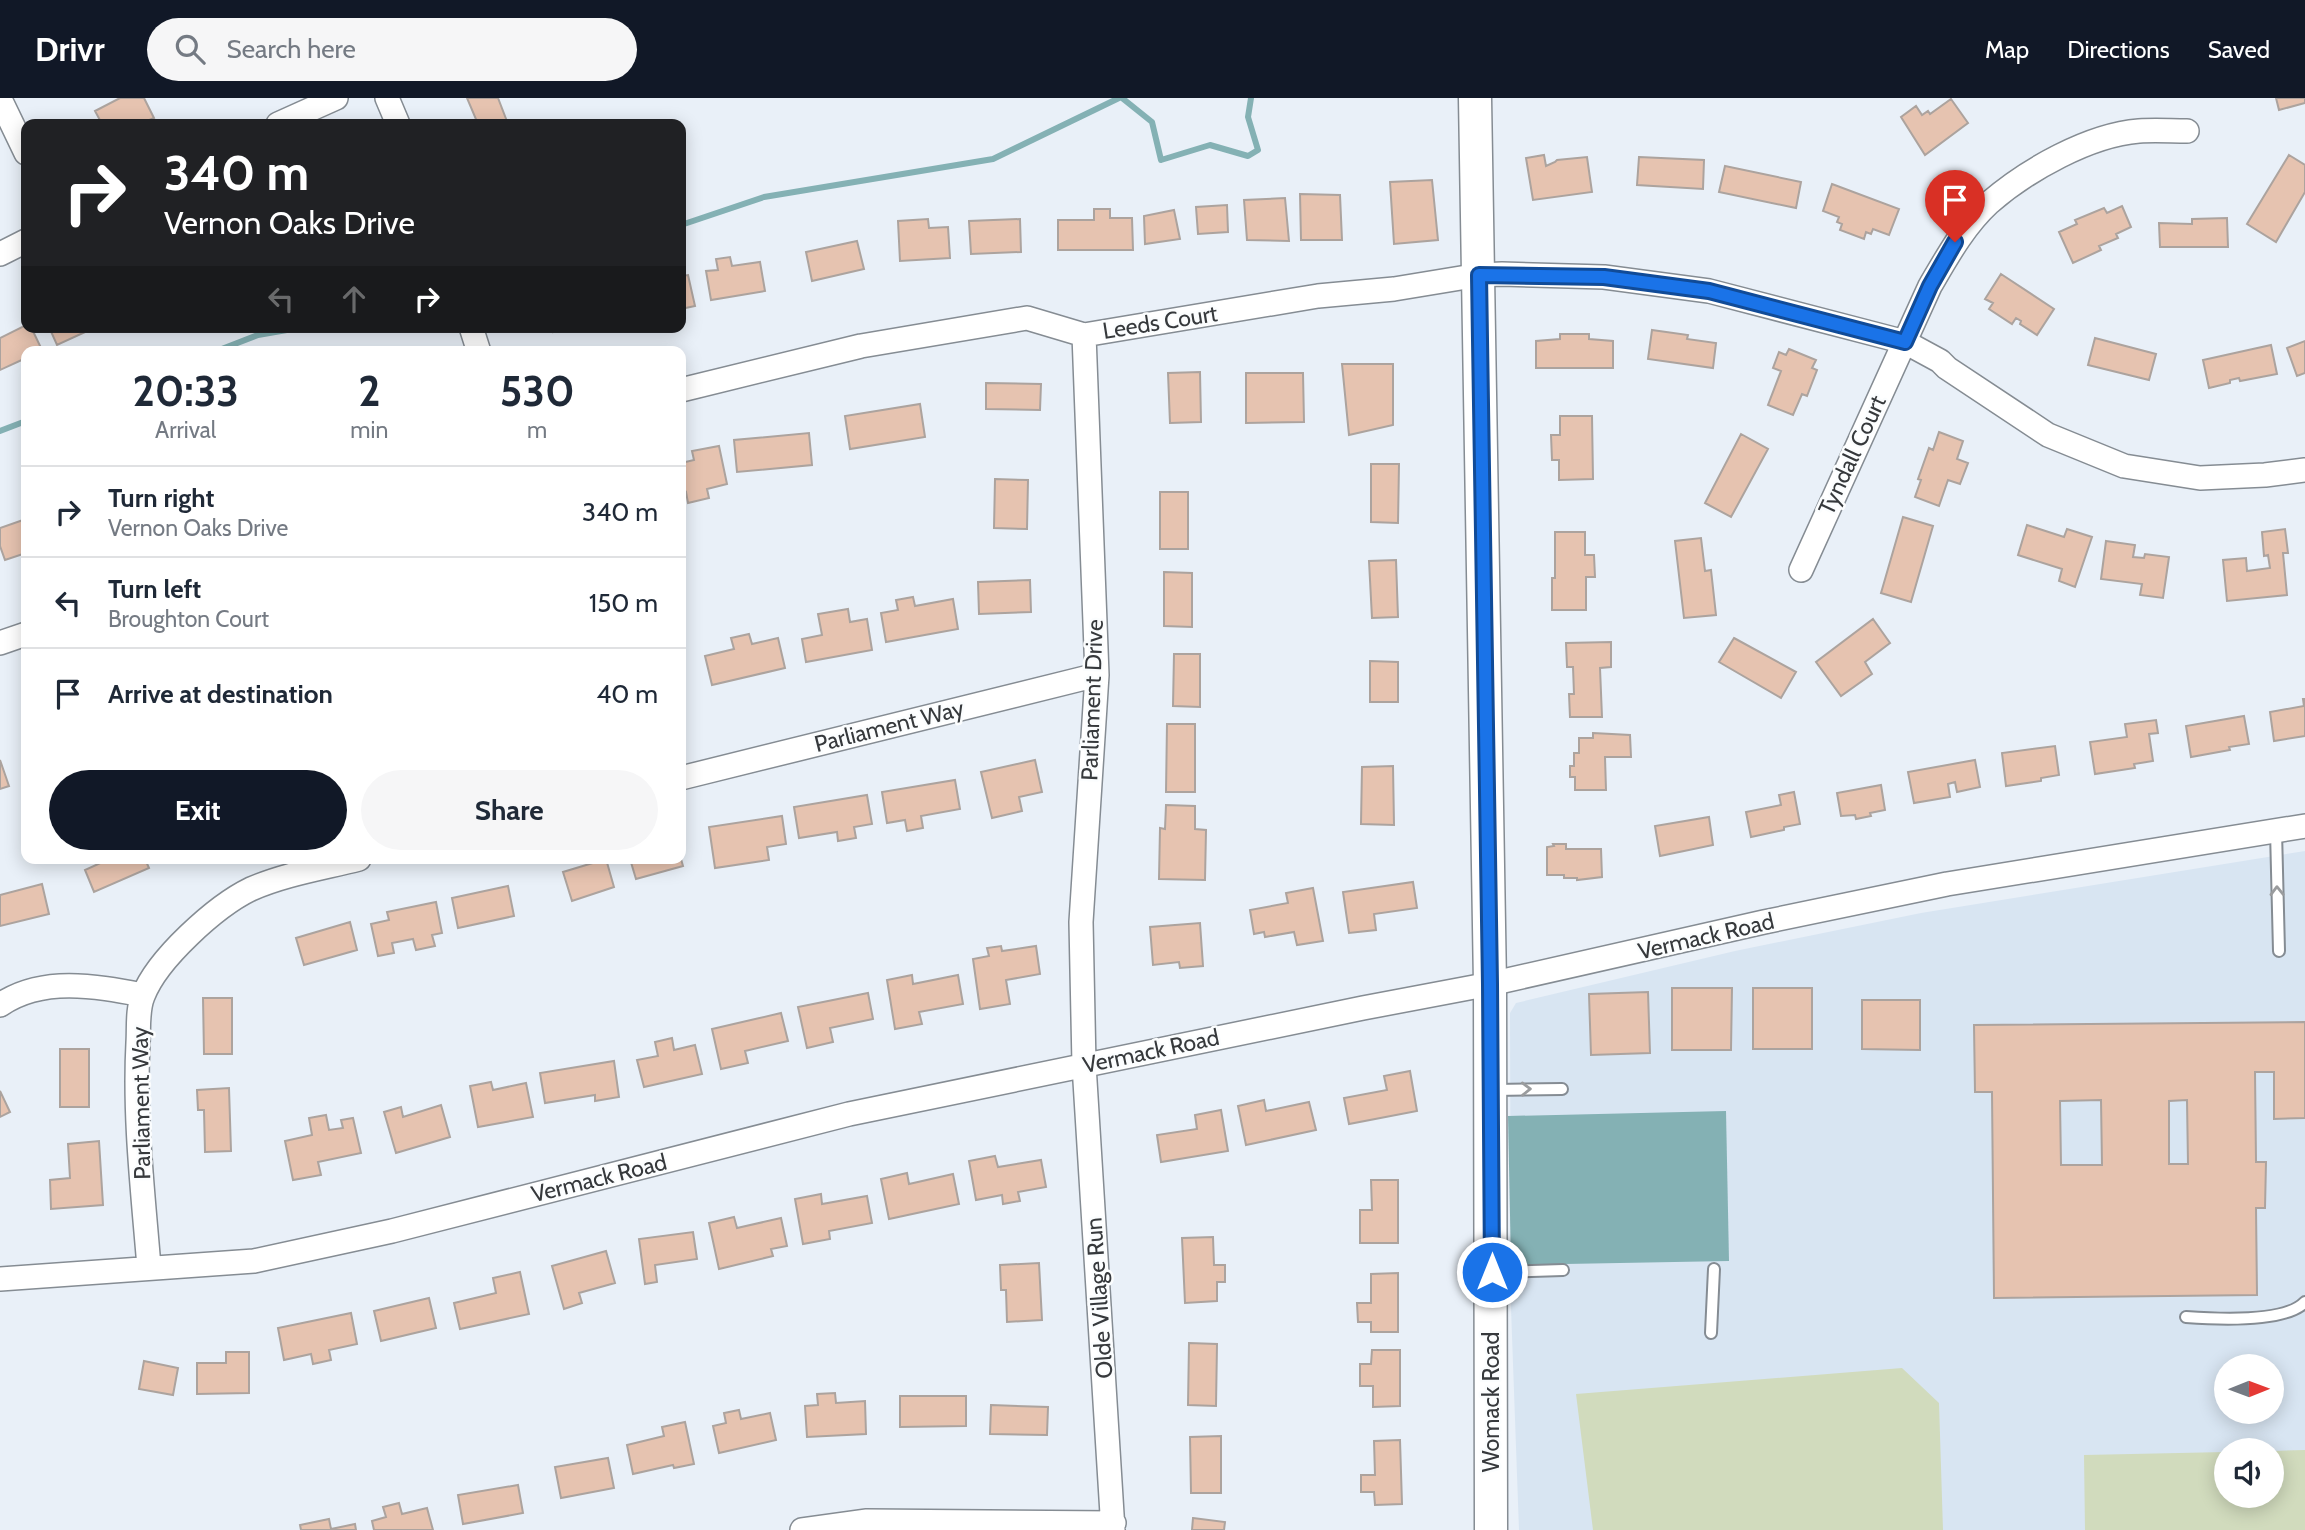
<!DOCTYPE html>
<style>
:root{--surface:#fff;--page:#f6f6f7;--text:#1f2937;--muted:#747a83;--line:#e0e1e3;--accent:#111827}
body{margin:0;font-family:Cabin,sans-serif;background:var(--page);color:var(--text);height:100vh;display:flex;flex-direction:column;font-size:26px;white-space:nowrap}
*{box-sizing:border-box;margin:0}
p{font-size:23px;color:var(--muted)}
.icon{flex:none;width:38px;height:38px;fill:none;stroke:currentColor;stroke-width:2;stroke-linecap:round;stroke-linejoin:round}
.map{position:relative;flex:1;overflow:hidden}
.side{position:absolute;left:21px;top:248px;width:665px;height:518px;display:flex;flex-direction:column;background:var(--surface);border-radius:14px;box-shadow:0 4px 18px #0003}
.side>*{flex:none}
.hud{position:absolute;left:21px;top:21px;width:665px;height:214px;border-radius:14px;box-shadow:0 4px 18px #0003;background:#202124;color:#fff;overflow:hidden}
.needle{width:46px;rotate:89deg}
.fabs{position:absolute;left:2214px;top:1256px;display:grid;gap:14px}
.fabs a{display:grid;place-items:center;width:70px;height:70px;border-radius:50%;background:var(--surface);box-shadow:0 4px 18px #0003;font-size:35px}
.pin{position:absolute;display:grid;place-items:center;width:60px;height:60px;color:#fff;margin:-72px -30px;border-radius:50% 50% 50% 0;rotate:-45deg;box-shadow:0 0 7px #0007}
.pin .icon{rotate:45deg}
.me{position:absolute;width:77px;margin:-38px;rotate:0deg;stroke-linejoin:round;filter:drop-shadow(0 0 5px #0008)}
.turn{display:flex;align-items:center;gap:24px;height:147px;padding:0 28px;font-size:32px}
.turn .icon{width:91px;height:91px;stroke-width:2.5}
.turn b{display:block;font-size:49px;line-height:60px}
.lanes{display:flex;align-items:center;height:66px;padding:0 28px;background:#0003;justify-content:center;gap:35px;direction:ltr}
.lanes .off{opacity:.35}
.eta{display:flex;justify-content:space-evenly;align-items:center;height:119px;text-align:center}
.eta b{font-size:42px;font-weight:700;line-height:49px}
.cta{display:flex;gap:14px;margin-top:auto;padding:14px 28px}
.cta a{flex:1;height:80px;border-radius:42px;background:var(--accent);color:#fff;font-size:28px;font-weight:700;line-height:80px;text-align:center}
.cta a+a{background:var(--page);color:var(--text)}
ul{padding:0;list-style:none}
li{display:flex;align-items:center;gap:21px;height:91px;padding:0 28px;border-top:2px solid var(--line)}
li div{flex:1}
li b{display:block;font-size:26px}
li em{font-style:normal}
header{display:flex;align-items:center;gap:42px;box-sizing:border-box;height:98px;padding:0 35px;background:var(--accent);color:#fff}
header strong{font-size:33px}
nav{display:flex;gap:38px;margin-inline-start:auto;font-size:24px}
.search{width:490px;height:63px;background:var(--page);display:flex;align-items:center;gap:18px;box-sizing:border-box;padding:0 24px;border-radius:38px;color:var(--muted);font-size:26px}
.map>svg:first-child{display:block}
</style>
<header>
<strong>Drivr</strong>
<div class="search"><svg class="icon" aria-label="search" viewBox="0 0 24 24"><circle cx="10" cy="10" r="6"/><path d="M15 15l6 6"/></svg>Search here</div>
<nav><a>Map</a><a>Directions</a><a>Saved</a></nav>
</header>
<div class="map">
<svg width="2305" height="1432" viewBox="0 0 2305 1432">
<rect width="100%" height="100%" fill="#e9f0f8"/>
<!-- built -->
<path fill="#d8e5f2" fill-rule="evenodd" d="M2305 753V1432H1519L1511 1210 1510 915 1516 905 1735 853 1921 815ZM2226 1269H2272V1314H2226ZM2226 1353H2272V1398H2226Z"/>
<!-- green -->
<path fill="#d1dbbd" d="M1902 1270 1939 1305 1943 1432H1593L1576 1296Z
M2305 1352V1432H2085L2084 1357 2226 1354V1398H2272V1353Z"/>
<!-- water -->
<path fill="#84b1b4" d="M1726 1013 1729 1163 1511 1167 1508 1018Z"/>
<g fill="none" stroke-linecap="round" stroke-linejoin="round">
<!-- stream -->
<path stroke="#84b1b4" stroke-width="6" d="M1122 0 1152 24 1161 62 1210 47 1248 58 1258 52 1248 19 1251 0
M681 127 764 99 993 61 1119 0
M214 254 258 237 304 229
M0 333 26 323"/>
</g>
<!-- building -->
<path fill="#e6c3b0" stroke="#aca39e" stroke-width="2" fill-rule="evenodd" d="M120 0H144L154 20 140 26H102L95 13Z
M467 0H498L508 26H478Z
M2276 0H2305V5L2279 12Z
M1951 1 1968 25 1925 57 1901 19 1916 8 1922 17 1928 13 1930 16Z
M1544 57 1546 68 1555 64 1557 62 1587 59 1592 94 1533 102 1526 60Z
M2289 57 2305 67V94L2276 144 2247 126Z
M1639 59 1704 62 1703 91 1637 87Z
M1725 68 1801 84 1796 110 1719 94Z
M1432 82 1438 142 1394 146 1390 84Z
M1832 86 1899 111 1889 137 1873 131 1871 136 1866 134 1864 141 1840 132 1842 126 1837 124 1839 119 1823 113Z
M1300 96 1340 97 1342 142H1301Z
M1285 100 1289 143 1247 142 1244 102Z
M1227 107 1228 134 1198 136 1196 109Z
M2122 108 2131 129 2116 136 2118 140 2099 148 2101 152 2073 165 2059 134 2077 126 2075 122 2104 110 2107 115Z
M1094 111H1110V120H1132L1133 152H1058V122H1094Z
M1174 112 1180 141 1145 146 1144 118Z
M2227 120 2228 149H2160L2159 125 2192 126V121Z
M928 121 929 130 948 129 950 160 900 163 898 123Z
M1020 121 1021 154 971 156 969 123Z
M857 143 864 171 812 183 806 154Z
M730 159 732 168 760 164 765 193 711 202 706 173 718 172 716 161Z
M2001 176 2054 211 2037 237 2020 226 2021 223 2016 220 2012 226 1989 211 1993 205 1985 201Z
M688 177 695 208 681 211V178Z
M26 227V229H31L42 252 26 254V260L0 272V240Z
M49 229H96L57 247Z
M553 229H589L553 234Z
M1652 232 1688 237 1687 241 1716 245 1713 270 1648 261Z
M1560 236H1589V241L1613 243V270H1536V243L1560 241Z
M2095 240 2156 256 2149 282 2088 267Z
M2305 243V275L2297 278 2287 250Z
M2271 247 2277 276 2240 283 2239 280 2230 282V285L2209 290 2203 262Z
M1789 251 1816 262 1812 270 1817 272 1807 298 1802 296 1793 317 1768 307 1781 273 1773 270 1779 254 1786 257Z
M1342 266H1393V327L1349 337Z
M1200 274 1201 324 1170 325 1168 275Z
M1246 275H1303L1304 324 1246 325Z
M986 285 1041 286 1040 312 986 311Z
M920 306 925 339 850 351 845 318Z
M1560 318H1592L1593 381 1559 382V362H1552L1551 337H1560Z
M1939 334 1963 343 1957 361 1968 365 1960 386 1948 382 1939 408 1915 399 1921 382 1918 381 1929 350 1933 352Z
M809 335 812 367 737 374 734 342Z
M1741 336 1768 351 1731 419 1705 405Z
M719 348 727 386 707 391 709 400 688 405 686 394 681 396V365L694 362 692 353Z
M1371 366H1399L1398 425 1371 424Z
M995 381 1028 382 1027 431 994 430Z
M1160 394H1188V451H1160Z
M1903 419 1933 428 1911 504 1881 495Z
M26 421V455L5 462 0 448V430Z
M2027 427 2064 439 2067 431 2092 439 2075 489 2059 483 2062 471 2018 457Z
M2285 431 2288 455H2283L2287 497 2227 503 2223 462 2246 460 2247 473 2270 470 2268 457 2264 458 2262 434Z
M1555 434H1585V457H1594L1595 479H1586V512H1552V480H1555Z
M1701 440 1705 473 1711 472 1716 517 1684 520 1675 443Z
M2106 443 2135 447 2133 459 2144 460 2145 456 2169 459 2163 500 2140 497 2142 486 2101 481Z
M1396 462 1398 519 1372 520 1369 463Z
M1164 474 1192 475V529L1164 528Z
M1030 482 1031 514 979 516 978 484Z
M913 499 915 508 953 501 958 531 886 544 881 515 898 512 896 502Z
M848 511 850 524 867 521 872 552 806 564 802 541 822 537 818 516Z
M1873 521 1890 545 1865 564 1872 576 1841 598 1816 564Z
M749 536 752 546 778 540 785 570 712 587 705 558 734 551 731 540Z
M1734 540 1796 574 1781 600 1719 564Z
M1611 544V569L1600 570 1602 619H1570L1569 596H1574L1573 569H1567L1566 545Z
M1174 556H1200V609L1173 608Z
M1370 563 1398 564V604H1370Z
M2303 601H2305V638L2274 643 2270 614 2304 608Z
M2244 618 2249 646 2229 649 2230 652 2191 659 2186 628Z
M2156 622 2158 635 2149 636 2153 663 2134 666 2135 670 2095 676 2090 644 2127 639 2125 626Z
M1167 626H1195V694H1166Z
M1593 635 1630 637 1631 659H1605L1606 692H1575V679H1570V668H1574V655H1579V640H1593Z
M2055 648 2059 677 2041 680V683L2006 688 2002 655Z
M0 662 9 688 0 691Z
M1035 662 1042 694 1019 699 1022 713 992 720 981 674Z
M1975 662 1980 689 1957 694 1955 684 1948 686 1950 699 1914 705 1908 674Z
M1393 668 1394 727 1361 726 1362 669Z
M955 682 960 711 921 718 923 730 907 733 905 722 887 725 882 694Z
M1881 687 1885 712 1870 715 1871 718 1856 721 1855 717 1841 718 1837 695Z
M1794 694 1800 726 1784 729V732L1751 739 1746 714 1781 707 1779 697Z
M867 697 872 726 854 729 856 740 838 743 837 734 799 740 794 709Z
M1166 707 1195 708V731L1206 732 1205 782 1159 781 1160 730 1165 731Z
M782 718 786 746 767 749 769 762 715 770 709 729Z
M1709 719 1713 747 1660 758 1655 728Z
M1553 746H1566V751H1601L1602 779 1577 782V780H1564V777H1547V749L1554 748Z
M109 761H145L149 770 94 794 85 772Z
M606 761 614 789 572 803 563 774Z
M630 761H681L683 768 636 781Z
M1413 784 1417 810 1374 816 1376 832 1349 835 1343 794Z
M42 786 49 816 0 828V797Z
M508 788 514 818 458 830 452 800Z
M1313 790 1323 843 1297 847 1294 834 1265 839 1264 834 1254 836 1250 812 1288 805 1286 795Z
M436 804 442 835 432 837 435 848 416 852 413 841 392 845 394 855 378 858 371 826 389 822 387 814Z
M350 824 357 852 304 867 296 840Z
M1200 825 1203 868 1180 870 1179 864 1153 867 1150 829Z
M1001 848 1002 853 1036 848 1040 876 1006 882 1010 906 980 911 973 861 989 858 987 850Z
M912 877 913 886 958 877 963 906 919 914 922 926 895 931 887 882Z
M1672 890H1732L1731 952H1672Z
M1753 890H1812V951H1753Z
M1648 894 1650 955 1591 957 1589 896Z
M868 895 873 921 830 930 833 944 807 950 798 909Z
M203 900H232V956H204Z
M1862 902H1920V952L1862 951Z
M781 915 788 943 745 953 748 965 721 971 712 931Z
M2305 924V1020L2274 1021V974H2255L2256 1064H2266L2265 1110H2256L2257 1197 1994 1200 1992 994H1975L1974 927ZM2101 1002 2102 1067H2061L2060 1003ZM2187 1002 2188 1066H2169V1003Z
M672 940 674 952 695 947 702 976 644 989 637 962 658 958 655 944Z
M60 951H89V1009H60Z
M614 963 619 999 595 1003V997L545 1005 540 975Z
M1410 973 1417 1013 1349 1026 1344 1000 1387 992 1384 978Z
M491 984 493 992 526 985 533 1019 478 1029 470 988Z
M229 990 231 1053 205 1054 204 1012H198L197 992Z
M0 993 10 1014 0 1019Z
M1264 1002 1266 1013 1309 1004 1316 1032 1246 1047 1238 1008Z
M441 1007 450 1039 396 1055 384 1014 401 1009 403 1019Z
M1221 1012 1228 1053 1161 1064 1157 1037 1197 1031 1195 1017Z
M326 1017 329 1032 343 1030 341 1022 353 1020 361 1055 318 1064 321 1077 293 1082 285 1043 312 1037 309 1020Z
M99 1043 103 1107 51 1111 50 1082 70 1080 68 1046Z
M995 1058 998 1069 1041 1062 1046 1089 1018 1094 1020 1103 1003 1106 1002 1097 976 1102 969 1063Z
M907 1075 909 1086 953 1076 959 1106 889 1121 881 1081Z
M1371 1082H1398V1145H1360V1112H1372Z
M821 1096 822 1106 867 1098 872 1125 829 1133 830 1141 803 1146 795 1101Z
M734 1119 737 1130 781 1120 787 1148 771 1151 773 1158 719 1171 709 1125Z
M693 1134 697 1161 655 1167 657 1184 645 1186 639 1141Z
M1213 1139 1214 1167H1225V1184H1217V1203L1185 1205 1182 1140Z
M606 1153 615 1185 579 1195 582 1205 564 1211 552 1168Z
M1039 1165 1042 1222 1007 1224 1006 1192H1001L1000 1167Z
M520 1174 529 1216 460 1231 454 1205 496 1195 493 1180Z
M1398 1175V1234H1371V1224H1358L1357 1205H1371V1176Z
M429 1200 436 1230 381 1243 374 1213Z
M351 1215 357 1246 329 1252 331 1262 313 1266 311 1256 284 1262 278 1230Z
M1189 1245 1217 1246 1216 1308 1188 1307Z
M1372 1252H1400V1308L1373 1309V1288H1360V1266H1371Z
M226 1254H249V1295L197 1296V1265H226Z
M144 1263 178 1270 173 1297 139 1291Z
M835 1295 836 1305 865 1303 866 1336 807 1339 805 1308 818 1307 817 1296Z
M900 1298H966V1328L900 1329Z
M991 1307 1048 1309 1047 1337 990 1336Z
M739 1312 741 1321 770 1315 776 1342 719 1355 713 1328 726 1325 724 1315Z
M685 1324 694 1366 674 1370 673 1367 633 1376 627 1347 664 1338 662 1329Z
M1221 1338V1395H1191L1190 1339Z
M1400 1342 1402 1406 1375 1407 1374 1394H1361V1377H1375L1374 1343Z
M608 1360 614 1390 561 1400 555 1369Z
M518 1387 523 1415 463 1426 458 1397Z
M399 1405 402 1416 427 1410 433 1432H374L372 1423 386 1419 383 1409Z
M1193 1420 1225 1424 1224 1432H1192Z
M329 1421 331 1431 355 1426 356 1432H301L300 1427Z"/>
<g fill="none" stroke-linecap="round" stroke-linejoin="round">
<defs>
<path id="lane" d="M2276 733 2279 853
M1494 992 1562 991
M1494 1174 1563 1172
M2186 1219C2214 1221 2285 1225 2305 1204
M1711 1235 1714 1171"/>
<path id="street" d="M387 0 398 26
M0 1 26 55
M278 26 336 0
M0 156 26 143
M471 229 479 254
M1084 237 1097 577 1081 824 1084 967 1113 1432
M681 292 861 248 1027 220 1084 237 1318 198 1394 191 1479 177 1502 176 1604 179 1709 193 1905 244 1940 263 1947 270 2048 337 2124 368 2200 380 2265 377 2305 372
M1801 472 1930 188C1947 159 1964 128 1989 105 2027 72 2089 37 2139 33 2155 32 2171 33 2187 33
M0 545 26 536
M681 680 1097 577
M0 907C42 878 95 888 143 897
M149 1169C143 1095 134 1019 138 945 139 930 137 912 143 898 157 861 216 808 251 791 285 776 324 770 359 761
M0 1181 254 1163 392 1133 849 1016 1363 910 1490 886 1764 824 1947 786 2305 728
M802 1432 867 1423 1114 1425"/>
<path id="secondary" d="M1475 0 1490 886 1491 1432"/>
</defs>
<!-- lane casing -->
<use href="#lane" stroke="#858c93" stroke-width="14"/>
<!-- street casing -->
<use href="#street" stroke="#858c93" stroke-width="26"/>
<!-- secondary casing -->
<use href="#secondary" stroke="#858c93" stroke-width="35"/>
<!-- lane -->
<use href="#lane" stroke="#fff" stroke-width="10"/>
<!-- street -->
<use href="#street" stroke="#fff" stroke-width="23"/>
<!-- secondary -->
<use href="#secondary" stroke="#fff" stroke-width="32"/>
</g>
<!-- one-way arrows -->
<defs><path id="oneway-chevron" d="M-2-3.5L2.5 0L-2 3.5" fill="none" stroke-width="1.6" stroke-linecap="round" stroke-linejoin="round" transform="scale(1.75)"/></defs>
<g stroke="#9a9c9e">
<use href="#oneway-chevron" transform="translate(2277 793) rotate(-91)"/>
<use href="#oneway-chevron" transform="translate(1526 991) rotate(-1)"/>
</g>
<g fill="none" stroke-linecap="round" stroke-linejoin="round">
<defs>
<path id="route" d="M1492 1174 1490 886 1479 177 1604 179 1709 193 1905 244 1930 188 1955 144"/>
</defs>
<!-- route casing -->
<use href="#route" stroke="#114b97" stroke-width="18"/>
<!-- route -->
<use href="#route" stroke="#1a73e8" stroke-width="12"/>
</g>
<g text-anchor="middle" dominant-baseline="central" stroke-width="5" stroke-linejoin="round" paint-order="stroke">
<!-- street labels -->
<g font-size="23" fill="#36393c" stroke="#fbfdfe">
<text transform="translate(1160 224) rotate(-9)">Leeds Court</text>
<text transform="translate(1852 357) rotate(-65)">Tyndall Court</text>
<text transform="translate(1092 602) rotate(-88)">Parliament Drive</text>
<text transform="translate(889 628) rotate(-14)">Parliament Way</text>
<text transform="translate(1706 838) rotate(-13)">Vermack Road</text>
<text transform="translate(1151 953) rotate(-12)">Vermack Road</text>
<text transform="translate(141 1005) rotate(-91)">Parliament Way</text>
<text transform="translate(599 1080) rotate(-14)">Vermack Road</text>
<text transform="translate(1099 1200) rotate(-94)">Olde Village Run</text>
<text transform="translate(1491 1304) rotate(-90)">Womack Road</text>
</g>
</g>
</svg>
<div class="fabs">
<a><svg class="needle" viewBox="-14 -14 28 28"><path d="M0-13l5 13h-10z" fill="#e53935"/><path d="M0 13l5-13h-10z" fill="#747a83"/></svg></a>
<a><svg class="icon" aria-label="sound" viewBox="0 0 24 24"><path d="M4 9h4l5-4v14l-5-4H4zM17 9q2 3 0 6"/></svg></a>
</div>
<div class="pin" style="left:1955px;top:144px;background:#d93025"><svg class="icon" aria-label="arrive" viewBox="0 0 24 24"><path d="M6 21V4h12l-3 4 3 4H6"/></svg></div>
<svg class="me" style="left:1492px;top:1174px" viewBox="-20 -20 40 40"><circle r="17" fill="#1a73e8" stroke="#fff" stroke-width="3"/><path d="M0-11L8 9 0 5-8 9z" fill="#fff"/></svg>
<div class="hud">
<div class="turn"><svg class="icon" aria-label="right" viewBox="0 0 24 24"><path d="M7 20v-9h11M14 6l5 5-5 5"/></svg><div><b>340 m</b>Vernon Oaks Drive</div></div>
<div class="lanes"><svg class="icon off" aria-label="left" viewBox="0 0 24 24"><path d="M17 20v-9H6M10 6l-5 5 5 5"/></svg><svg class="icon off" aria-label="ahead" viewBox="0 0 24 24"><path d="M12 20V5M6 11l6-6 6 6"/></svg><svg class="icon" aria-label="right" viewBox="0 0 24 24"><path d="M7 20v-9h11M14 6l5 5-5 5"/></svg></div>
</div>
<section class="side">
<div class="eta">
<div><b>20:33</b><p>Arrival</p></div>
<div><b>2</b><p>min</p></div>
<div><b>530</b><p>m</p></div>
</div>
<ul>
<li><svg class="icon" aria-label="right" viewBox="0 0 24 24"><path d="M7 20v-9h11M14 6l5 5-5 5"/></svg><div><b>Turn right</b><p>Vernon Oaks Drive</p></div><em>340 m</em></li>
<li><svg class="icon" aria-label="left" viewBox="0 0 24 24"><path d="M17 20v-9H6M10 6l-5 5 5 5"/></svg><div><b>Turn left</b><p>Broughton Court</p></div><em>150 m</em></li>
<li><svg class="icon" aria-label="arrive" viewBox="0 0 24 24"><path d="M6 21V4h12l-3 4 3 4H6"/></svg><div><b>Arrive at destination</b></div><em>40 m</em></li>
</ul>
<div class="cta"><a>Exit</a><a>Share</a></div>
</section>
</div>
